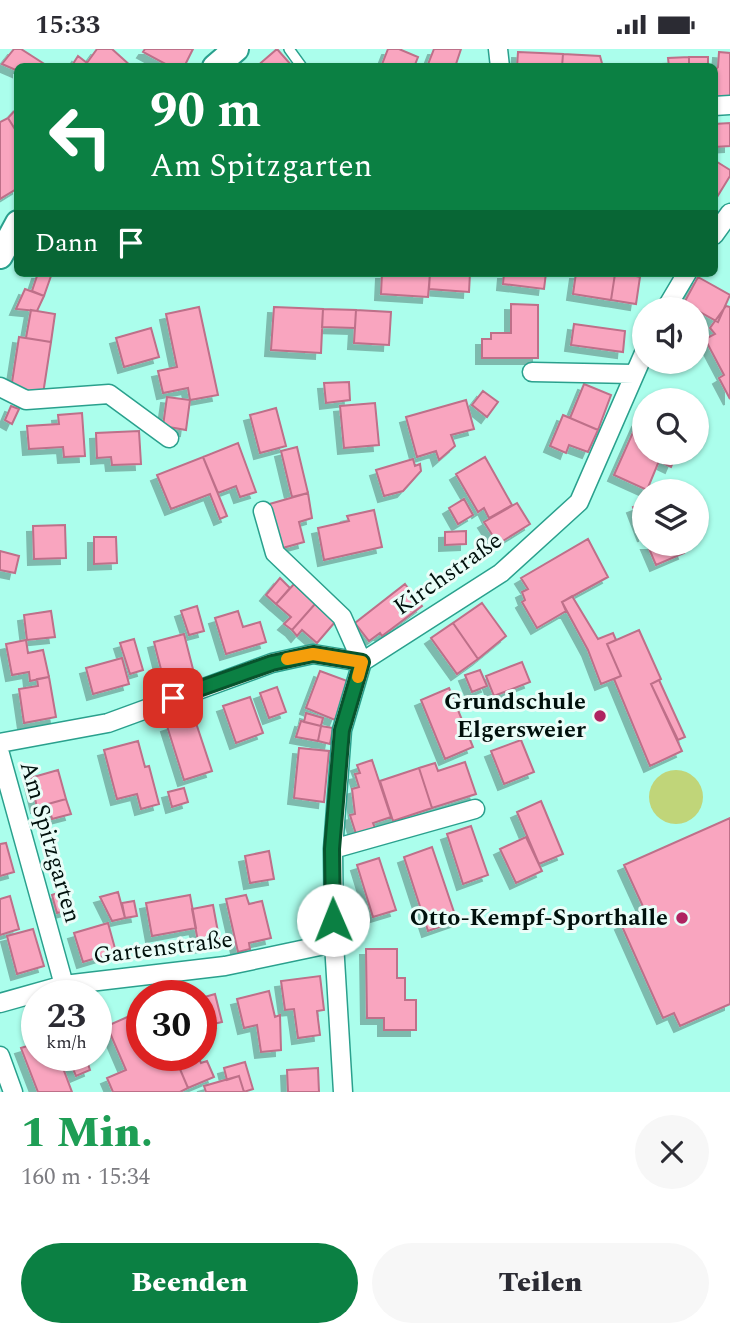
<!DOCTYPE html>
<html lang="de">
<meta charset="utf-8">
<style>
:root{--surface:#fff;--page:#f7f7f7;--text:#2b2b33;--muted:#7c7c81;--accent:#0b8043}
body{margin:0;font-family:Spectral,serif;background:var(--page);color:var(--text);height:100vh;display:flex;flex-direction:column;font-size:26px;white-space:nowrap}
*{box-sizing:border-box;margin:0}
p{font-size:23px;color:var(--muted)}
.icon{flex:none;width:38px;height:38px;fill:none;stroke:currentColor;stroke-width:2;stroke-linecap:round;stroke-linejoin:round}
.map{position:relative;height:1043px;overflow:hidden}
.drawer{display:flex;flex-direction:column;background:var(--surface);flex:1}
.drawer>*{flex:none}
.banner{position:absolute;left:14px;top:14px;width:704px;height:214px;border-radius:10px;box-shadow:0 2px 5px #0004;background:#0b8043;color:#fff;overflow:hidden}
.fabs{position:absolute;left:632px;top:248px;display:grid;gap:14px}
.fabs a{display:grid;place-items:center;width:77px;height:77px;border-radius:50%;background:var(--surface);box-shadow:0 2px 5px #0004;font-size:35px}
.speed{position:absolute;left:21px;top:931px;display:flex;gap:14px;font-size:35px;font-weight:700;text-align:center}
.speed>*{display:grid;place-content:center;width:91px;height:91px;border-radius:50%;background:var(--surface);box-shadow:0 2px 5px #0004;line-height:1}
.speed small{font-size:18px;font-weight:400}
.speed .limit{border:10px solid #d22;background:#fff;color:#111}
.pin{position:absolute;display:grid;place-items:center;width:60px;height:60px;color:#fff;margin:-30px;border-radius:14px;box-shadow:0 4px 10px #0006}
.me{position:absolute;width:77px;margin:-38px;rotate:359deg;stroke-linejoin:round;filter:drop-shadow(0 0 5px #0008)}
.turn{display:flex;align-items:center;gap:24px;height:147px;padding:0 21px;font-size:32px}
.turn .icon{width:91px;height:91px;stroke-width:2.5}
.turn b{display:block;font-size:49px;line-height:60px}
.then{display:flex;align-items:center;height:66px;padding:0 21px;background:#0003;gap:14px;font-size:26px}
.round{display:grid;place-items:center;flex:none;width:74px;height:74px;border-radius:37px;background:var(--page)}
.overview{display:flex;align-items:center;justify-content:space-between;height:119px;padding:0 21px}
h1{font-size:42px;font-weight:800;line-height:52px;color:#1e9e55}
.cta{display:flex;gap:14px;margin-top:auto;padding:14px 21px}
.cta a{flex:1;height:80px;border-radius:42px;background:var(--accent);color:#fff;font-size:28px;font-weight:800;line-height:80px;text-align:center}
.cta a+a{background:var(--page);color:var(--text)}
.status{display:flex;justify-content:space-between;align-items:center;height:49px;padding:0 35px;background:var(--surface);direction:ltr}
.status svg{height:19px;fill:currentColor}
.map>svg:first-child{display:block}
</style>
<div class="status"><b>15:33</b><svg viewBox="0 0 49 12"><path d="M0 12V9h3v3zM5 12V6h3v6zM10 12V3h3v9zM15 12V0h3v12zM26 1h20v11H26zM47 4h2v5h-2z"/></svg></div>
<div class="map">
<svg width="730" height="1043" viewBox="0 0 730 1043">
<defs>
<filter id="shadow"><feDropShadow dx="-6" dy="6" stdDeviation="0" flood-color="#0004"/></filter>
</defs>
<rect width="100%" height="100%" fill="#abfeec"/>
<!-- green -->
<path fill="#c0d579" d="M649 748a27 27 0 1 1 54 0a27 27 0 1 1-54 0Z"/>
<!-- building -->
<path fill="#f9a5bf" stroke="#be6f89" stroke-width="2" filter="url(#shadow)" d="M14 0H21L49 18H18V22L2 15Z
M97 0H112L132 18H84Z
M145 0H193L184 18H171L143 3Z
M277 0 293 18H256Z
M388 0H399L418 8 414 18H381Z
M434 0H461L455 18H427Z
M518 3 563 5 562 18H517Z
M719 3 730 4V49L714 48V22L718 18Z
M563 5 600 7 603 18H562Z
M78 7 87 14 84 18H71Z
M689 8H708V18H689Z
M689 8V18H669L668 9Z
M18 58V85L8 69Z
M8 69 18 85V139L0 150V73Z
M730 74V97L714 98V75Z
M714 111 730 121V127L714 153Z
M38 224H52L44 247 32 242Z
M382 224H430L428 248 381 245Z
M430 224H470L469 243 429 240Z
M504 224H546L544 240 503 235Z
M576 224 615 225 611 251 573 245Z
M624 224 640 228 636 255 611 251 615 225Z
M698 228 730 246 718 273 684 254Z
M25 240 44 247 37 262 16 260Z
M511 255 538 256V309H482V290H491V284H511Z
M726 257 730 258V350L719 329 724 326 705 290 715 285 710 279Z
M199 258 218 346 190 351 188 339 163 344 158 322 177 318 166 265Z
M274 258 323 260 321 304 271 301Z
M323 260 356 261 355 279 322 278Z
M31 261 55 265 51 293 26 289Z
M356 261 391 263 389 296 354 294Z
M574 275 625 282 623 303 571 296Z
M151 279 159 308 124 318 116 289Z
M19 288 51 293 43 345 11 340Z
M349 333 350 351 326 354 324 334Z
M584 335 611 346 598 381 570 369Z
M483 342 498 353 487 368 472 356Z
M167 348 190 351 186 381 163 377Z
M466 351 474 380 451 386 455 397 439 411 436 402 417 408 406 368Z
M375 354 379 396 344 399 340 357Z
M11 357 19 360 12 375 5 371Z
M276 359 286 397 260 404 250 366Z
M82 364 85 407 64 408 63 398 29 400 27 377 59 375 58 366Z
M563 366 598 381 588 403 569 396 566 404 550 397Z
M638 372 644 375V404H650L648 407 659 412 647 441 614 426Z
M139 382 141 415 112 416 111 408 97 409 96 384Z
M238 394 256 443 240 448 236 437 218 444 203 408Z
M297 398 308 444 292 448 281 402Z
M650 404H677L671 418 648 407Z
M203 408 227 467 220 470 210 445 171 460 157 426Z
M485 408 512 456 489 469 484 459 478 463 456 425Z
M413 410 415 417 420 415 421 422 403 442 384 447 376 421Z
M308 444 312 469 299 473 304 493 279 500 266 456Z
M464 450 473 466 458 475 449 459Z
M517 454 530 475 498 495 484 473Z
M644 454V487L633 458Z
M374 461 382 498 324 511 318 479 349 472 347 467Z
M65 476 66 509 34 510 33 477Z
M466 482V495L445 496V483Z
M94 488H116L117 514 94 515Z
M588 490 608 528 562 553 566 562 537 579 522 553 525 551 522 543 528 540 521 529Z
M647 495H680L684 504 656 516Z
M0 502 19 507 15 524 0 521Z
M280 529 290 539 276 555 266 546Z
M294 535 315 555 292 581 284 575 291 568 276 555Z
M405 535 422 557 382 587 380 584 369 592 355 574Z
M572 547 598 590 613 584 616 591 607 595 621 627 601 635 588 601 562 553Z
M482 554 506 587 478 610 453 574Z
M315 555 335 573 317 594 302 581 297 587 292 581Z
M197 557 204 582 189 586 181 562Z
M51 562 55 588 27 591 24 566Z
M238 562 243 578 260 573 266 593 226 605 215 569Z
M453 574 478 610 457 625 431 589Z
M639 581 661 630 651 635 682 702 650 717 614 630 621 627 607 595Z
M184 585 194 624 164 632 154 593Z
M134 590 143 621 130 625 120 594Z
M26 591 28 604 43 601 49 628 30 632 29 623 12 626 6 595Z
M122 609 129 635 93 645 86 619Z
M522 613 530 633 494 647 486 627Z
M480 621 487 637 472 643 465 626Z
M320 622 350 633 335 671 306 659Z
M49 628 56 668 24 674 19 640 38 637 37 630Z
M659 631 685 688 678 691 651 635Z
M277 638 286 663 269 669 260 644Z
M449 639 473 698 445 710 421 651Z
M250 648 263 684 236 694 223 657Z
M306 664 323 669 321 677 304 673Z
M194 668 212 722 184 731 167 677Z
M301 672 321 677 318 692 296 688Z
M321 677 333 679 330 695 318 692Z
M521 691 534 723 504 735 491 702Z
M138 692 145 718 149 717 159 755 141 760 137 745 117 750 104 701Z
M299 699 329 702 324 753 294 749Z
M372 711 391 768 373 774 375 779 356 785 350 766 355 765 352 740 359 738 355 725 360 724 357 716Z
M465 713 476 745 432 759 419 719 435 714 438 722Z
M419 719 432 759 393 772 380 732Z
M58 721 66 750 37 758 30 729Z
M184 739 188 753 172 758 168 743Z
M66 750 71 765 52 770 48 755Z
M541 752 563 805 539 815 517 763Z
M730 769V955L680 977 674 964 663 969 621 875 646 864 624 816Z
M471 777 488 826 463 835 447 785Z
M526 788 542 822 516 834 500 800Z
M6 794 14 823 0 827V795Z
M432 798 457 872 428 882 404 808Z
M269 802 274 830 250 834 245 807Z
M379 809 396 861 373 868 357 816Z
M67 841 72 860 57 864 52 846Z
M118 843 125 869 112 872 100 848Z
M190 846 196 879 152 887 146 854Z
M246 846 249 855 262 852 271 889 249 894 250 900 238 903 226 850Z
M10 847 19 880 0 886V850Z
M134 852 137 867 125 869 122 854Z
M213 856 220 894 199 898 192 860Z
M108 874 116 903 83 913 74 884Z
M33 880 44 917 17 925 7 887Z
M366 900H397V929H405V951H416V981H384V969H367Z
M320 927 324 961 317 962 320 986 298 989 294 960 285 961 281 932Z
M269 942 275 968 280 966 281 1001 261 1003 257 976 244 979 237 950Z
M215 945 222 973 201 978V949Z
M134 965 142 982V1006H174L188 1039 180 1043H113L107 1029 126 1021 107 977Z
M37 994V1006H58L72 1043H38L21 999Z
M67 1006H85L90 1021 76 1027Z
M174 1006H198L201 1014 207 1012 214 1028 188 1039Z
M245 1013 253 1040 244 1043 239 1027 227 1031 224 1019Z
M318 1019 319 1043H288L287 1021Z
M239 1027 244 1043H206L204 1037Z"/>
<g fill="none" stroke-linecap="round" stroke-linejoin="round">
<defs>
<path id="lane" d="M289 0 302 18"/>
<path id="street" d="M498 0 500 18
M714 57 730 56
M714 186 730 164
M665 261 687 224
M532 323 634 325
M0 338 26 351 109 345 169 389
M263 462 275 504 342 568 362 613
M0 694 108 674 272 614 313 605 362 613
M0 705 64 936
M333 800 475 760
M0 954 64 936 225 917 334 894
M0 1007 13 1043
M343 1043 334 894 333 800 342 681 362 613 501 524 579 453 644 304"/>
<path id="secondary" d="M215 18 236 0
M0 207 18 174"/>
</defs>
<!-- lane casing -->
<use href="#lane" stroke="#2aa08d" stroke-width="12"/>
<!-- street casing -->
<use href="#street" stroke="#2aa08d" stroke-width="21"/>
<!-- secondary casing -->
<use href="#secondary" stroke="#2aa08d" stroke-width="28"/>
<!-- lane -->
<use href="#lane" stroke="#fff" stroke-width="9"/>
<!-- street -->
<use href="#street" stroke="#fff" stroke-width="18"/>
<!-- secondary -->
<use href="#secondary" stroke="#fff" stroke-width="24"/>
</g>
<g fill="none" stroke-linecap="round" stroke-linejoin="round">
<defs>
<path id="route" d="M173 649 272 614 313 605 362 613 342 681 332 800 333 871"/>
</defs>
<!-- route casing -->
<use href="#route" stroke="#07532c" stroke-width="18"/>
<!-- route -->
<use href="#route" stroke="#0b8043" stroke-width="12"/>
<!-- slow -->
<path stroke="#f59e0b" stroke-width="12" d="M287 610 313 605 362 613 358 628"/>
</g>
<!-- markers -->
<g fill="#af2361" stroke="#eafdf8" stroke-width="2.5">
<circle cx="600" cy="667" r="7"/>
<circle cx="682" cy="869" r="7"/>
</g>
<g text-anchor="middle" dominant-baseline="central" stroke-width="6" stroke-linejoin="round" paint-order="stroke">
<!-- street labels -->
<g font-size="24" fill="#00100c" stroke="#eafdf8">
<text transform="translate(448 525) rotate(-35)">Kirchstraße</text>
<text transform="translate(50 793) rotate(74)">Am Spitzgarten</text>
<text transform="translate(163 899) rotate(-7)">Gartenstraße</text>
</g>
<!-- poi labels -->
<g font-size="24" font-weight="bold" fill="#00100c" stroke="#eafdf8" text-anchor="end">
<text x="586" y="653">Grundschule<tspan x="586" dy="28">Elgersweier</tspan></text>
<text x="668" y="869">Otto-Kempf-Sporthalle</text>
</g>
</g>
</svg>
<div class="fabs">
<a><svg class="icon" aria-label="sound" viewBox="0 0 24 24"><path d="M4 9h4l5-4v14l-5-4H4zM17 9q2 3 0 6"/></svg></a>
<a><svg class="icon" aria-label="search" viewBox="0 0 24 24"><circle cx="10" cy="10" r="6"/><path d="M15 15l6 6"/></svg></a>
<a><svg class="icon" aria-label="layers" viewBox="0 0 24 24"><path d="M12 4l9 5-9 5-9-5zM3 14l9 5 9-5"/></svg></a>
</div>
<div class="speed"><div>23<small>km/h</small></div><div class="limit">30</div></div>
<div class="pin" style="left:173px;top:649px;background:#d93025"><svg class="icon" aria-label="arrive" viewBox="0 0 24 24"><path d="M6 21V4h12l-3 4 3 4H6"/></svg></div>
<svg class="me" style="left:333px;top:871px" viewBox="-20 -20 40 40"><circle r="19" fill="#fff"/><path d="M0-13L10 11 0 6-10 11z" fill="#0b8043"/></svg>
<div class="banner">
<div class="turn"><svg class="icon" aria-label="left" viewBox="0 0 24 24"><path d="M17 20v-9H6M10 6l-5 5 5 5"/></svg><div><b>90 m</b>Am Spitzgarten</div></div>
<div class="then">Dann<svg class="icon" aria-label="arrive" viewBox="0 0 24 24"><path d="M6 21V4h12l-3 4 3 4H6"/></svg></div>
</div>
</div>
<section class="drawer">
<div class="overview"><div><h1>1 Min.</h1><p>160 m · 15:34</p></div><a class="round"><svg class="icon" aria-label="close" viewBox="0 0 24 24"><path d="M6 6l12 12M18 6L6 18"/></svg></a></div>
<div class="cta"><a>Beenden</a><a>Teilen</a></div>
</section>
